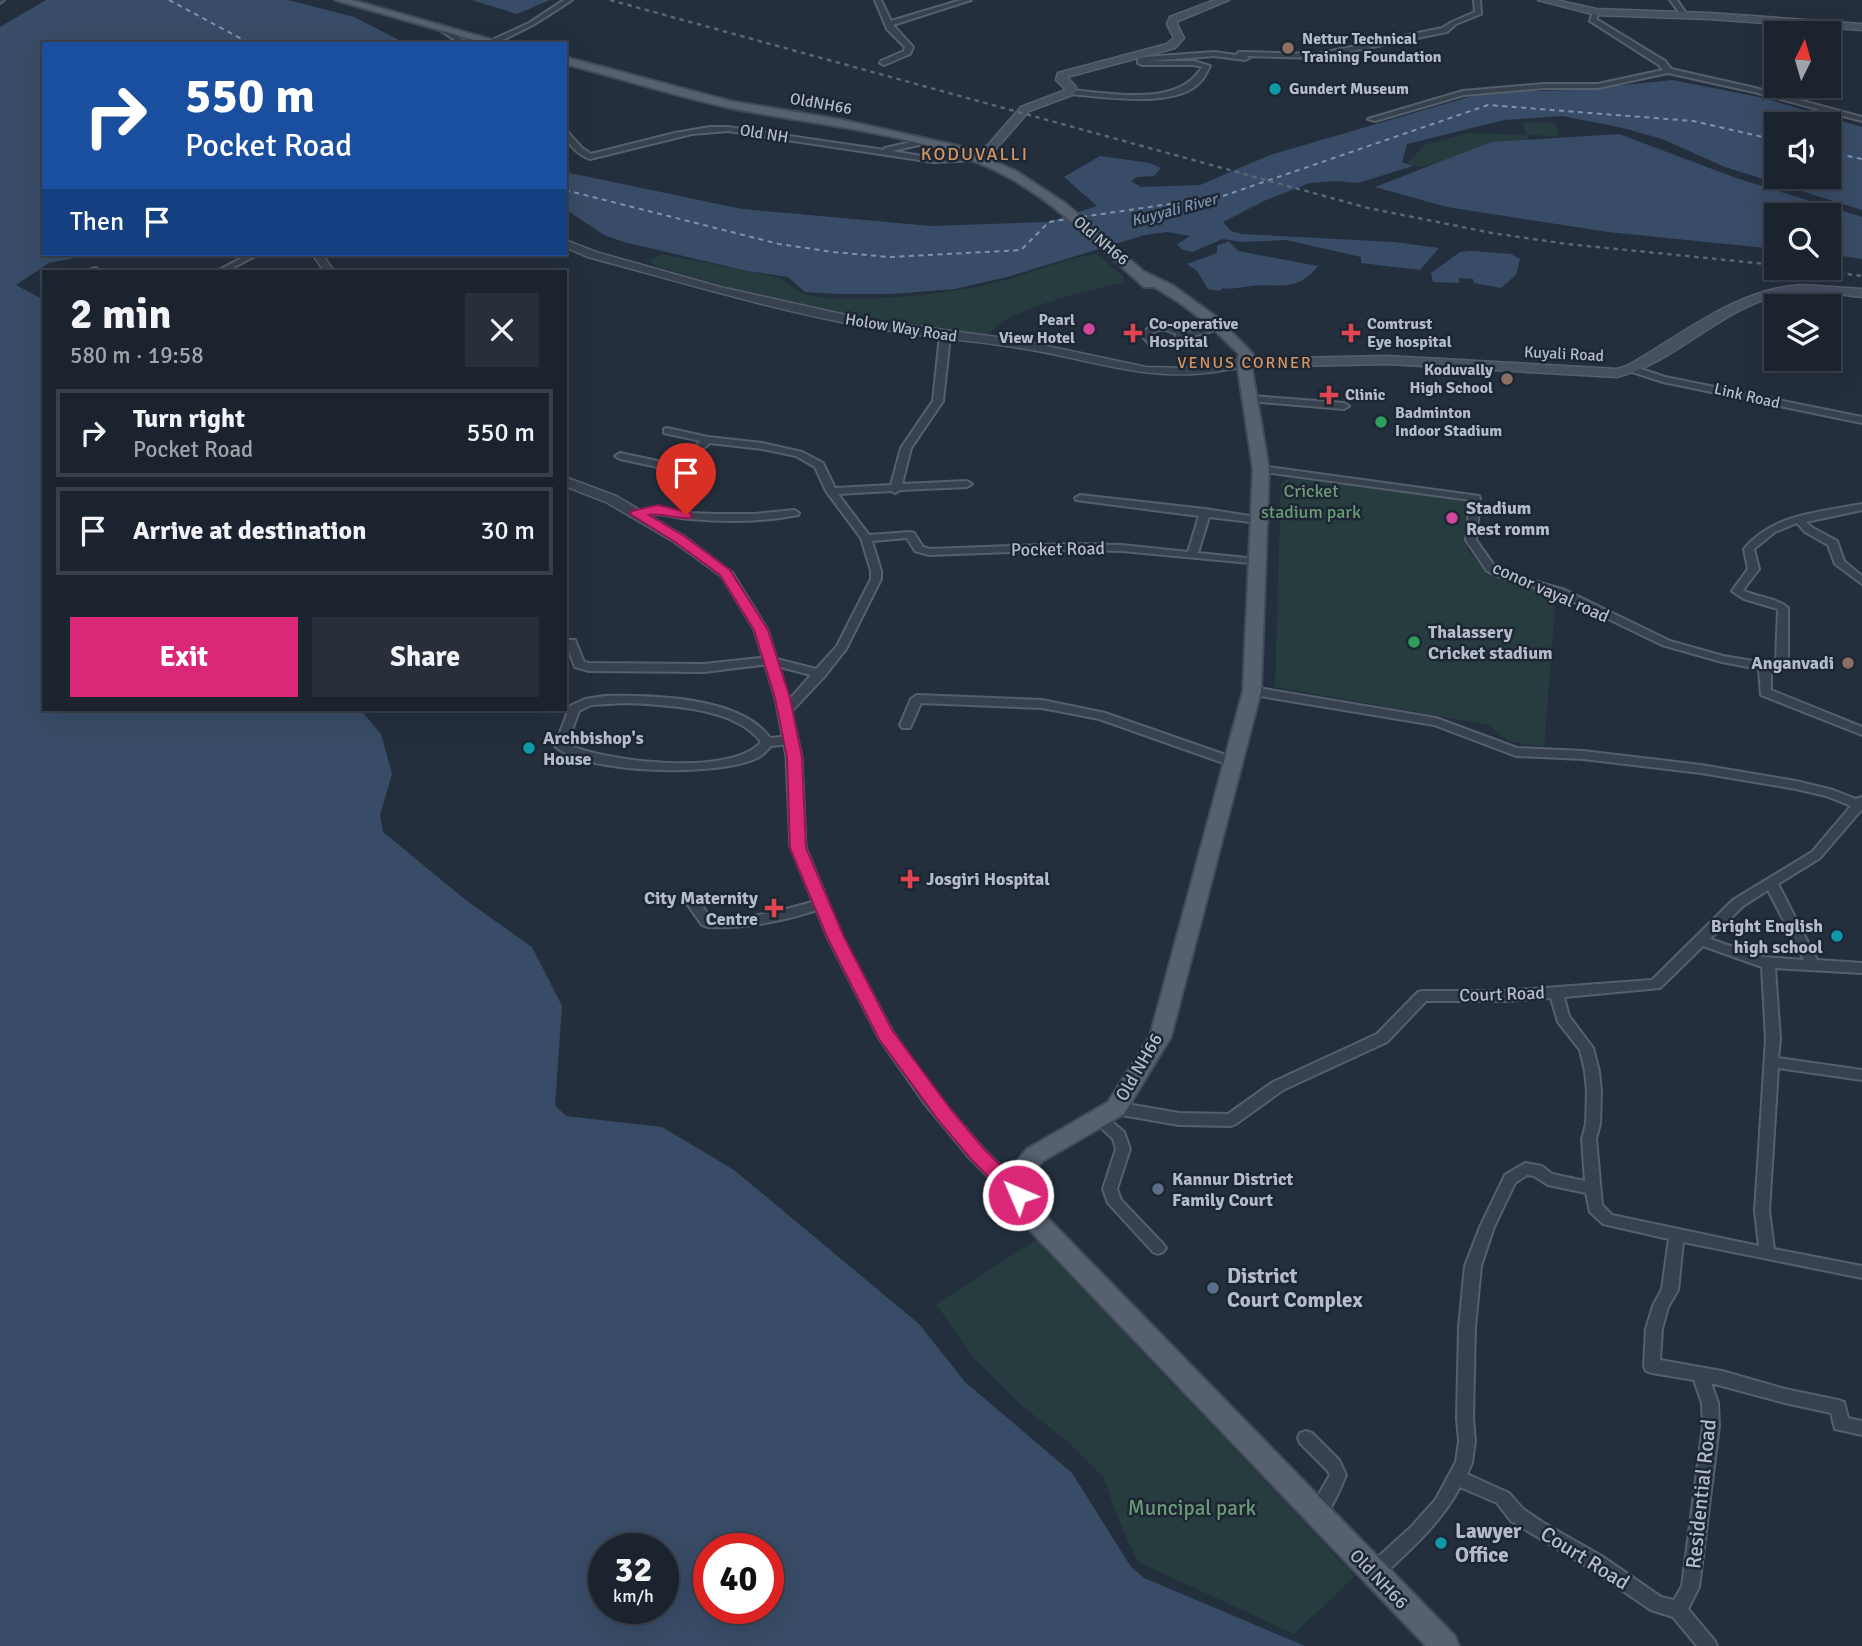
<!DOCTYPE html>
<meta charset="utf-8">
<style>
:root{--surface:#1b232e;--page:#282f3a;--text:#f1f3f6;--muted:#a0a4aa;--line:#39404a;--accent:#db2777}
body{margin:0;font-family:Signika,sans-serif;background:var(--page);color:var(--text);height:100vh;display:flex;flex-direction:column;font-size:26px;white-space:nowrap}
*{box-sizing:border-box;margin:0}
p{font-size:23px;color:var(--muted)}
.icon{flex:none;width:38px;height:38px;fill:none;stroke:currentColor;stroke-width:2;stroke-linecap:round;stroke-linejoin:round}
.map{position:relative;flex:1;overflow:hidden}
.panel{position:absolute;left:42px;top:270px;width:525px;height:441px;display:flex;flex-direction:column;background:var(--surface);border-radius:0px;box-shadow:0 7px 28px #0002,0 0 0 2px var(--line)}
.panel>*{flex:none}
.top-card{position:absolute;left:42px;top:42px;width:525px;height:214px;border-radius:0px;box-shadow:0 7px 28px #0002,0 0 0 2px var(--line);background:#1a4fa0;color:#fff;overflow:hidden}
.needle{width:46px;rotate:5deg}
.fabs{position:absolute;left:1764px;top:21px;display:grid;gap:14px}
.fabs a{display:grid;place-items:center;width:77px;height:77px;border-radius:0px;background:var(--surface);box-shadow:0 7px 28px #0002,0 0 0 2px var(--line);font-size:35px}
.speed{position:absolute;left:588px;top:1533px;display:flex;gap:14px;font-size:35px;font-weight:700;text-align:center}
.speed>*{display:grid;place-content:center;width:91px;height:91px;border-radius:50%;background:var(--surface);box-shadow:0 7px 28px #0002,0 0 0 2px var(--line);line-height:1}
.speed small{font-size:18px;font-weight:400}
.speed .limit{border:10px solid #d22;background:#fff;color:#111}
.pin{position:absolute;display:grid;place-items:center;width:60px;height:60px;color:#fff;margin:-72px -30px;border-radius:50% 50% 50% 0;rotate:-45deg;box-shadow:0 0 7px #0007}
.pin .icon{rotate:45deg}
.me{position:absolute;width:77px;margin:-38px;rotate:315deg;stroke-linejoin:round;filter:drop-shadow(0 0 5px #0008)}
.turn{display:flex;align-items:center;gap:24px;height:147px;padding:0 28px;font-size:32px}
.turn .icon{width:91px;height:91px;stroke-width:2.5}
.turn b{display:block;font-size:49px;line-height:60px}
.then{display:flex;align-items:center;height:66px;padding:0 28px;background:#0003;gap:14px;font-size:26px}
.round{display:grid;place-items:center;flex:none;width:74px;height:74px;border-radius:0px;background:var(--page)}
.head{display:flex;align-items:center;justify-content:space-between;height:119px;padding:0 28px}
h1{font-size:42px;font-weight:700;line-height:52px}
.cta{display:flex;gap:14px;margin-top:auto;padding:14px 28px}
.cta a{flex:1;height:80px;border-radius:0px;background:var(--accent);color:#fff;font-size:28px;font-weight:700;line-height:80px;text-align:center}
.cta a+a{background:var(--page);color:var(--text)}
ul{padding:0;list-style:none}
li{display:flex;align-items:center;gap:21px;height:88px;margin:0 14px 10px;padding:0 14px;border:4px solid var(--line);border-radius:0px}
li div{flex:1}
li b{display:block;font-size:26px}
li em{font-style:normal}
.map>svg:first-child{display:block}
</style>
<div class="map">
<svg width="1862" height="1646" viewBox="0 0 1862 1646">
<rect width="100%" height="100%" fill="#242f3e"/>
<!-- green -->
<path fill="#263c3f" d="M1523 122 1555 123 1559 136 1527 135 1528 140 1421 167 1407 164 1424 145 1467 133 1526 135Z
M662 254 782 278C789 284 794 290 803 293 838 307 956 293 994 283 1028 275 1061 259 1097 254L1124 277V283C1094 288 1031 305 1005 320 997 325 993 331 984 336L838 315 758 297 655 266 649 260Z
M1291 477 1469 500C1468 512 1463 527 1465 539 1469 573 1529 587 1556 596L1544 747 1508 741 1489 725 1275 687 1281 483Z
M1036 1240 1355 1576 1294 1634 1138 1562 1118 1519 1104 1478 1066 1440 1022 1406 974 1358 936 1304Z"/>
<!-- water -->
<path fill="#394c67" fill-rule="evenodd" d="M46 0H288L354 17 407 44H44V254H128L84 256 49 263 16 285 44 300V709H360L381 734 392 774 380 815 383 832 467 901 532 947 562 1006 555 1105 566 1116 662 1127 734 1170 919 1324 965 1382 1072 1473 1131 1567 1144 1578 1305 1646H0V27ZM604 1549H663V1608H604ZM709 1549H768V1608H709Z
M471 0H550L517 14Z
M1672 80 1764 98 1862 127V210L1725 167 1662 139 1623 128 1563 116 1504 120 1407 144 1402 162 1413 166 1358 183 1337 181 1310 183 1266 200 1223 222 1231 231 1242 234 1394 242 1439 248 1420 270 1361 263V257L1286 240 1242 242 1223 239 1192 252 1181 249 1177 244 1190 236 1167 232 1145 235 1007 277 955 289 892 294H837L805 292 788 277 747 271 624 242 604 235 565 209V172L742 209 931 226 1049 222 1097 206 1064 177 1100 156 1150 163 1161 168 1154 176 1137 177 1131 181 1141 187 1200 185 1270 155 1486 92 1574 90ZM1776 124H1829V177H1776Z
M1619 134 1736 178 1862 217V259L1829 254V215H1776V249L1608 232 1447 207 1375 187 1491 142Z
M1229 241 1238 251 1318 266C1296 293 1281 283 1251 286 1240 287 1233 290 1223 288L1219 291 1208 289 1197 271 1187 264 1217 253V246Z
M1472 251 1511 254 1520 259 1516 275 1501 288 1474 283 1473 279 1459 278V283L1433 282 1431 273 1460 252Z"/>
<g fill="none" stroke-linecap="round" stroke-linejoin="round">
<!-- ferry -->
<path stroke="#7c92b1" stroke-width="2" stroke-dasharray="5 4.5" stroke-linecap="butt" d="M169 0 251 44
M1829 152 1862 159
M565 190 779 244 833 252 889 257 1021 250 1049 222 1069 219
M1082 217 1223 196 1488 105 1693 121 1776 140"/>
<defs>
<path id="minor" d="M0 0H4L0 3Z
M564 0H572L533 25 497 43 490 41 529 23Z
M875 0H881L891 21 961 0H971L893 25 913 47 910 54 884 65 880 63 881 61 904 51 905 47 887 29Z
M1474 0H1480L1481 14 1456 24 1447 32 1317 58 1247 56 1249 58 1245 60 1214 56 1150 61H1194L1210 66C1207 71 1205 77 1201 81 1178 109 1104 97 1071 94L1067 92 1071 90C1110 93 1179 108 1202 67L1194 65H1142L1138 63V59L1145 57 1214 52 1236 55 1239 52 1317 54 1442 28 1452 22 1475 12Z
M1670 0H1677L1687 15 1686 16H1682Z
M1596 10 1599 12 1596 19 1665 61 1671 69 1755 88 1862 117V121L1754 92 1668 73 1598 88H1544L1464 95 1375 121 1368 119 1463 91 1544 84H1598L1663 70 1659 65 1590 21 1593 12Z
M434 24H438L469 44H461L434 26Z
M710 127H728L884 150 885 148 925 139 929 141 928 143 892 151 933 158 977 156 981 158 977 160 933 162 728 131 692 134 590 159C577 154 565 143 565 129L582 148 591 154 675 133Z
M249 254H259L227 271H217Z
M96 268 100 271H90L91 269Z
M1167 324 1185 333 1207 328 1212 331 1186 338 1184 341 1169 347 1149 344 1141 334 1152 325ZM1157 330H1166L1176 334V338L1168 341 1155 340 1151 334Z
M945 333 950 336 943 401 911 448 902 484 967 481 972 484 967 487 900 490 895 493 891 491 838 494 869 535 910 532 914 533 923 547 930 549 1069 544 1122 545 1188 552 1199 516 1076 500 1075 498 1080 495 1205 509 1263 518V522L1259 523 1209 517 1198 553 1257 559 1262 562 1261 564 1122 551 1069 550 929 555 915 551 907 538 872 541 881 571V579L846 649 824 677 789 714 785 715 779 711 811 675 769 664 704 672 589 671 575 667 567 646H565V640H575L584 662 589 663 704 664 769 657 816 669 837 646 871 579V571L861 538 826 491 815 467 796 456 762 449 710 443 699 452 693 469 681 472 620 459 615 456 620 453 681 466 685 465 690 451 701 441 664 433V429L667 428 708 437 762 443 802 452 823 463 835 488 891 485 901 448 933 401 940 336Z
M1632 366 1665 377 1862 417V423L1663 382 1629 371V367Z
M1251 396 1344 403 1349 406 1344 409 1248 401V397Z
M1261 466 1479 496 1480 498 1476 540 1495 567 1513 575 1565 590 1670 641 1723 656 1765 663H1776L1778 609 1744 599 1732 591 1748 569 1744 549C1772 514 1821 512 1862 504V510L1806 522 1813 528 1837 541 1844 561 1862 576V584L1835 564 1828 545 1805 532 1797 523 1775 532 1754 549 1759 569 1743 590C1757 598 1776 597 1788 608V666L1782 670H1771V690L1862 727V735L1761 695 1759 669 1722 662 1662 645 1557 594 1505 579 1487 571 1466 540 1470 500 1257 471 1256 469Z
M657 508 690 513 716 514H755L794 510 799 513 798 515C763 522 724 522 690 519 679 518 668 515 657 514 648 514 639 519 632 514L644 509Z
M1252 687 1436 718 1517 748 1583 751 1701 765 1796 781 1833 790 1856 799 1862 797V809L1820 858 1778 884 1817 960 1862 963V973L1775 968 1780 1039 1778 1058 1862 1070V1080L1778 1068 1769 1211 1774 1249 1862 1266V1278L1683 1242 1678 1290 1668 1307 1662 1329 1660 1360 1722 1371 1785 1389 1838 1400 1844 1402 1848 1418 1862 1421V1435L1835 1429 1831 1413 1785 1403 1711 1383 1718 1403 1719 1426 1699 1587 1688 1609 1714 1640 1717 1646H1697L1673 1617 1651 1610 1591 1569 1511 1521 1497 1503 1460 1487C1440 1524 1410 1550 1379 1579L1373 1581 1367 1579 1364 1573 1367 1567 1411 1527 1436 1499 1456 1462 1459 1441 1457 1418 1459 1327 1465 1266 1480 1227 1505 1175 1525 1163 1542 1166 1552 1174 1585 1181 1582 1139 1586 1124 1587 1092 1585 1071 1580 1050 1558 1022 1551 998 1504 1001H1426L1387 1042 1283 1090 1236 1124 1231 1126 1179 1125 1116 1114 1111 1112 1109 1108 1111 1104 1116 1102 1179 1113 1228 1114 1273 1082 1377 1034 1418 992 1423 991H1504L1652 980 1733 900 1812 852 1851 806 1826 796 1796 789 1701 773 1583 759 1516 756 1434 725 1248 694 1246 691 1248 688ZM1768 890 1804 960 1763 957 1710 939 1743 906ZM1703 946 1762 967 1766 1039 1755 1211 1759 1246 1612 1215 1602 1205 1596 1139 1600 1124 1601 1092 1599 1071 1593 1048 1569 1016 1564 997 1660 988ZM1527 1175 1534 1176 1548 1185 1586 1193 1590 1212 1603 1224 1669 1239 1662 1289 1653 1306 1646 1329 1644 1366 1646 1371 1652 1373 1694 1380 1702 1403 1703 1426 1682 1586 1674 1600 1661 1597 1603 1557 1542 1522 1523 1509 1509 1493 1467 1474 1472 1463 1475 1441 1473 1418 1475 1327 1481 1266 1494 1227 1515 1183Z
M917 695 1042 700 1105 713 1237 759 1239 762 1233 766 1229 765 1099 719 1042 708 921 703 910 728H902L900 725 911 699Z
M605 696C651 695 741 697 770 738L791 736 797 740 791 744 771 746C767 750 764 754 759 757 724 777 585 775 555 746L570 706 585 699ZM626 703C665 705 736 707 761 742 731 777 606 762 567 744L579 711 591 705Z
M689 893 694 895 711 918C749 920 785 910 822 899L827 901 828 904 827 907C787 920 749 929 707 927L702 925 683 898Z
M1098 1112 1103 1114 1124 1132 1130 1149 1117 1189 1121 1200 1163 1244 1166 1248 1163 1252 1158 1254 1153 1252 1108 1203 1103 1189 1116 1149 1113 1139 1091 1118 1093 1114Z
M1306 1431 1312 1433 1339 1460 1346 1475C1340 1489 1331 1515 1316 1521L1310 1519 1308 1513 1330 1475 1327 1470 1300 1443 1298 1438 1300 1433Z"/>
<path id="tertiary" d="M565 240 596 252 720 287 868 320 1019 340 1146 367 1185 368 1244 359 1250 363C1242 369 1230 369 1220 371 1150 383 1093 360 1026 349 973 340 920 337 867 327 773 310 681 282 588 257L565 247Z
M312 254H322L334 271H324Z
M565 477 616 496 684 536 733 573 768 630 789 698 802 757 806 847 843 937 892 1030 935 1092 984 1149 1025 1190 1027 1195 1025 1200 1018 1203 1011 1200 970 1159 923 1102 879 1039 827 937 790 847 786 757 775 698 754 630 721 576 674 542 606 502 565 486Z"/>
<path id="secondary" d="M1215 0H1229L1178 21 1177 24 1184 38 1175 48 1067 77 1076 87 1075 94 1029 111 996 149 981 160 971 158 988 145 1021 107 1066 90 1056 80 1058 73 1167 44 1174 38 1167 24 1170 17Z
M1538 0H1556L1596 9 1709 13 1862 24V30L1709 19 1596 15Z
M1801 285 1862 289V297C1836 294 1807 289 1781 295 1720 308 1677 362 1617 377L1387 364 1244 367 1237 363 1244 359 1387 356 1617 369 1627 366C1682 335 1736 289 1801 285Z"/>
<path id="primary" d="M335 0H352L507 44H488Z
M565 57 730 101 843 120 959 146 1016 171 1065 203 1143 271 1172 285 1218 318 1253 354 1251 363 1269 469 1261 691 1171 1037 1124 1114 1043 1161 1037 1168 1031 1181 1034 1204 1455 1636 1459 1646H1426L1017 1217C1003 1190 1007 1170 1027 1149L1108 1102 1150 1036 1243 691 1253 469 1237 363 1239 354 1208 324 1177 301 1154 287H1144C1101 249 1059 205 1008 177 928 133 819 126 730 108 675 96 620 78 565 64Z"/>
</defs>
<!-- minor casing -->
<use href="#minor" stroke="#565f6c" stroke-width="4"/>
<!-- tertiary casing -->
<use href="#tertiary" stroke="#565f6c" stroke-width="3"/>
<!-- secondary casing -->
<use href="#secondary" stroke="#565f6c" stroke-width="3"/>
<!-- primary casing -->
<use href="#primary" stroke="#414a57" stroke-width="4"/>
<!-- minor -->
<use href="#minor" fill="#38414e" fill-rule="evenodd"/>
<!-- tertiary -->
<use href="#tertiary" fill="#38414e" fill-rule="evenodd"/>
<!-- secondary -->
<use href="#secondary" fill="#465061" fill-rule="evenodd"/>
<!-- primary -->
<use href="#primary" fill="#56606e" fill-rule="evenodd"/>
<!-- rail -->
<path stroke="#5a6575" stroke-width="2.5" stroke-dasharray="4.5 4.5" stroke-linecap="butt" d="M610 0 1368 208 1492 233 1567 244 1776 265
M1803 268 1862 276"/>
</g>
<!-- route -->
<path fill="#db2777" stroke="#8e194d" stroke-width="2" d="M658 505 691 513V518C676 520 663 512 649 515L684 536 730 570 768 630 790 698 802 757 806 848 844 937 892 1030 952 1111 984 1149 1024 1189 1027 1195 1024 1200 1018 1202 1011 1200 971 1159 939 1121 879 1039 827 937 790 848 787 757 775 698 754 630 720 575 675 542 630 514 632 511Z"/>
<!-- markers -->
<g fill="#8d6e63" stroke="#1d2633" stroke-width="2.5">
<circle cx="1288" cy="48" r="7"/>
<circle cx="1507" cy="379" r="7"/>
<circle cx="1848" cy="663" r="7"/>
</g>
<g fill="#0f9aa8" stroke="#1d2633" stroke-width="2.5">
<circle cx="1275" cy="89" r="7"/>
<circle cx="529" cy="748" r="7"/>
<circle cx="1837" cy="936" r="7"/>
<circle cx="1441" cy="1543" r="7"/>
</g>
<g fill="#d1479c" stroke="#1d2633" stroke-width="2.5">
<circle cx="1089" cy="329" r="7"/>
<circle cx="1452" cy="518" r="7"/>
</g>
<g fill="#e0444e" stroke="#1d2633" stroke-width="2.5">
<path d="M1129.5 322.5h7v7h7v7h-7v7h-7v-7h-7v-7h7z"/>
<path d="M1347.5 322.5h7v7h7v7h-7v7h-7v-7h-7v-7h7z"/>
<path d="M1325.5 384.5h7v7h7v7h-7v7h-7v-7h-7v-7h7z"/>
<path d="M906.5 868.5h7v7h7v7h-7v7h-7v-7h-7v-7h7z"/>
<path d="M770.5 897.5h7v7h7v7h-7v7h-7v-7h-7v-7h7z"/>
</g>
<g fill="#2e9e5b" stroke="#1d2633" stroke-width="2.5">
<circle cx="1381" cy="422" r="7"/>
<circle cx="1414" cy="642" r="7"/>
</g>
<g fill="#5c6f8a" stroke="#1d2633" stroke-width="2.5">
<circle cx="1158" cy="1189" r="7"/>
<circle cx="1213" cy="1288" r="7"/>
</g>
<g text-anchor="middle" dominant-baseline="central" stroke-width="5" stroke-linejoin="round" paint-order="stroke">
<!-- far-poi labels -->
<g font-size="16" font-weight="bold" fill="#b4bcc9" stroke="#1d2633" text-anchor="start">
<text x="1302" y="39">Nettur Technical<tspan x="1302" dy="18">Training Foundation</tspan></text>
<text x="1289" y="89">Gundert Museum</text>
<text x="1075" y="320" text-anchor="end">Pearl<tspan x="1075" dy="18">View Hotel</tspan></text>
<text x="1149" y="324">Co-operative<tspan x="1149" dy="18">Hospital</tspan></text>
<text x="1367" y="324">Comtrust<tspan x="1367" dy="18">Eye hospital</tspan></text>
<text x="1493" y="370" text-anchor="end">Koduvally<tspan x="1493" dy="18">High School</tspan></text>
<text x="1345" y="395">Clinic</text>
<text x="1395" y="413">Badminton<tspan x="1395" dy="18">Indoor Stadium</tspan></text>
</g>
<!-- far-street labels -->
<g font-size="16" fill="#b4bcc9" stroke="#1d2633">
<text transform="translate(821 104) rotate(10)">OldNH66</text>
<text transform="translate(764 134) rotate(9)">Old NH</text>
<text transform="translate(1101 241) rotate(40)">Old NH66</text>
<text transform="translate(901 328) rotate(9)">Holow Way Road</text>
<text transform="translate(1564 354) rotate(3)">Kuyali Road</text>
<text transform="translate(1747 396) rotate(13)">Link Road</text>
</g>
<!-- far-water labels -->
<g font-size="16" font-style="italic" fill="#7c92b1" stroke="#1d2633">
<text transform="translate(1174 210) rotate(-15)">Kuyyali River</text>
</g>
<!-- far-neighbourhood labels -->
<g font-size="16" letter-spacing="2" fill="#d59563" stroke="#1d2633">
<text x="1245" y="363">VENUS CORNER</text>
</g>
<!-- far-quarter labels -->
<g font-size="18" letter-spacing="2" fill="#d59563" stroke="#1d2633">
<text x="975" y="154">KODUVALLI</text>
</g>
<!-- park labels -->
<g font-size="18" fill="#6b9a76" stroke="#1d2633">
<text x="1311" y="491">Cricket<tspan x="1311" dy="21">stadium park</tspan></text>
</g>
<!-- poi labels -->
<g font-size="18" font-weight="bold" fill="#b4bcc9" stroke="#1d2633" text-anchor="start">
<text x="1466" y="508">Stadium<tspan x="1466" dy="21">Rest romm</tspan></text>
<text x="1428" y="632">Thalassery<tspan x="1428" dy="21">Cricket stadium</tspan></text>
<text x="1834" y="663" text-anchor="end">Anganvadi</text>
<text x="543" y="738">Archbishop's<tspan x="543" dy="21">House</tspan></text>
<text x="926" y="879">Josgiri Hospital</text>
<text x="758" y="898" text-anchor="end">City Maternity<tspan x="758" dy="21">Centre</tspan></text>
<text x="1823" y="926" text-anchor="end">Bright English<tspan x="1823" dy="21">high school</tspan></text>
<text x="1172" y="1179">Kannur District<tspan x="1172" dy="21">Family Court</tspan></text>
</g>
<!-- street labels -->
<g font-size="18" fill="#b4bcc9" stroke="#1d2633">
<text transform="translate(1058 549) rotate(-1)">Pocket Road</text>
<text transform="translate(1551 592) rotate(24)">conor vayal road</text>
<text transform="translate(1502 994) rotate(-2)">Court Road</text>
<text transform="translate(1139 1067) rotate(-60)">Old NH66</text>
<text transform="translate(1379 1579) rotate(46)">Old NH66</text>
</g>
<!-- near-poi labels -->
<g font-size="21" font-weight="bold" fill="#b4bcc9" stroke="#1d2633" text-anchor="start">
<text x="1227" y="1276">District<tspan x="1227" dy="24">Court Complex</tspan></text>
<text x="1455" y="1531">Lawyer<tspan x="1455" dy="24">Office</tspan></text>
</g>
<!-- near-street labels -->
<g font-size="21" fill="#b4bcc9" stroke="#1d2633">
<text transform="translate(1701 1494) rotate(-84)">Residential Road</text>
<text transform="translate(1585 1558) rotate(32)">Court Road</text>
</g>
<!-- near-park labels -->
<g font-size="21" fill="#6b9a76" stroke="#1d2633">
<text x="1192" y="1508">Muncipal park</text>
</g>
</g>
</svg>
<div class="fabs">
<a><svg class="needle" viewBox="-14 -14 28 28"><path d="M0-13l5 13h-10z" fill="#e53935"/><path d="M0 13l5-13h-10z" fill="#a0a4aa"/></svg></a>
<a><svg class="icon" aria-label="sound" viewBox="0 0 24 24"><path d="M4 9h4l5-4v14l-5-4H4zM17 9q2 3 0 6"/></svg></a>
<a><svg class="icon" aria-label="search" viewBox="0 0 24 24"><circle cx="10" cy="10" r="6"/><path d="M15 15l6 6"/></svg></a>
<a><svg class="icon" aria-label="layers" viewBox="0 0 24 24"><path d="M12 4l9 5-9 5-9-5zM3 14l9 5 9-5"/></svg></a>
</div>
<div class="speed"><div>32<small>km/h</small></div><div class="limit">40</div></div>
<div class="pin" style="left:686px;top:515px;background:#d93025"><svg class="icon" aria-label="arrive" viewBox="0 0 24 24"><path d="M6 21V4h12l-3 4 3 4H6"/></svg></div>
<svg class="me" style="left:1018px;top:1195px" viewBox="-20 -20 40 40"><circle r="17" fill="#db2777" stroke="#fff" stroke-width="3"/><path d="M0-11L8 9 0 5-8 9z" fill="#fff"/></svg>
<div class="top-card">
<div class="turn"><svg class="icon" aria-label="right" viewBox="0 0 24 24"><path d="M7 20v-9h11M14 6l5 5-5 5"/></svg><div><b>550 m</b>Pocket Road</div></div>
<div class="then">Then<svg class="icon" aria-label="arrive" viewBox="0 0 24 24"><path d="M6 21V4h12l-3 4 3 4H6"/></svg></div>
</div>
<section class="panel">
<div class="head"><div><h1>2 min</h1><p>580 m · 19:58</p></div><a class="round"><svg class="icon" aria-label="close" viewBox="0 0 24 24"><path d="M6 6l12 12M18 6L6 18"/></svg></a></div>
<ul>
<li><svg class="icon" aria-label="right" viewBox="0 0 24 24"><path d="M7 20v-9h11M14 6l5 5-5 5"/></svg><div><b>Turn right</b><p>Pocket Road</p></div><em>550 m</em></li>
<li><svg class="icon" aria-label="arrive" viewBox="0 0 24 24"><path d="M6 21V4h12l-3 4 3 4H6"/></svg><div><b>Arrive at destination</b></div><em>30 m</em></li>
</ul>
<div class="cta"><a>Exit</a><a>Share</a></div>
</section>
</div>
